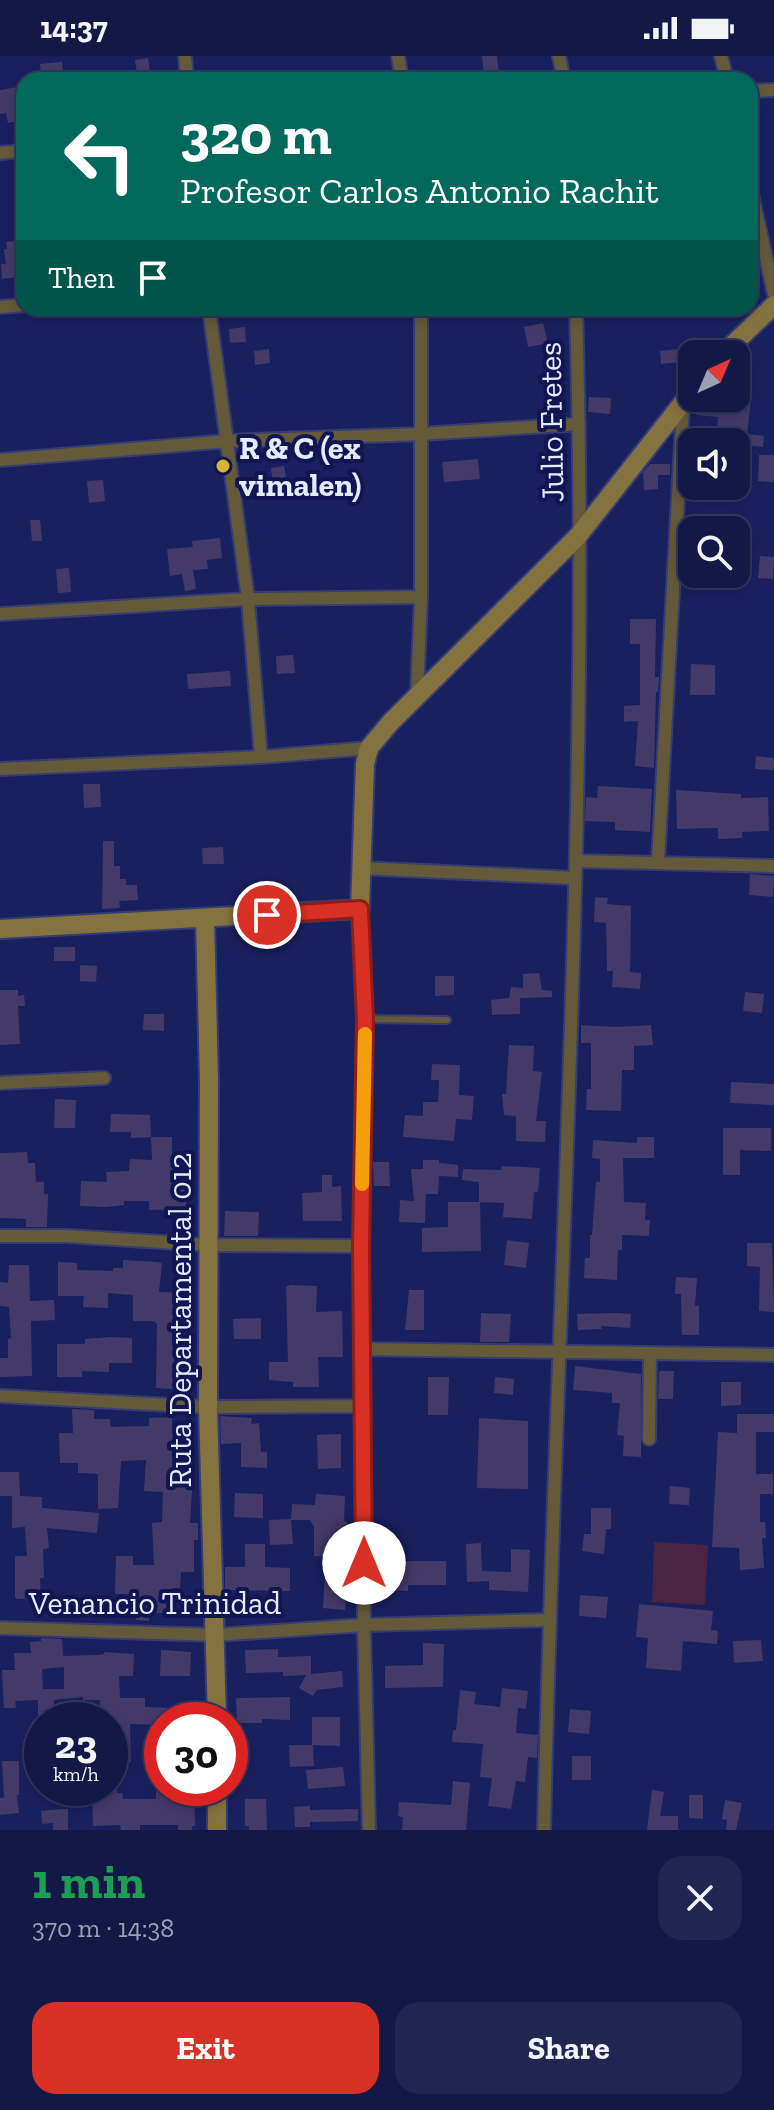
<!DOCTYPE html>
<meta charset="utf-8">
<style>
:root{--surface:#131846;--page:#202551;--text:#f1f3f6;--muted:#9da0b3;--line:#32375f;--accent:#d93025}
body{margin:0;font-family:"Zilla Slab",serif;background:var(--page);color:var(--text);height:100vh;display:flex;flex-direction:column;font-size:30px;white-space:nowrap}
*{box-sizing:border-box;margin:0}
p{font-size:26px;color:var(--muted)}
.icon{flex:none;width:44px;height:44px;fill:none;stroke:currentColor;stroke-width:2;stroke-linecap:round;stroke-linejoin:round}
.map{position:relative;height:1774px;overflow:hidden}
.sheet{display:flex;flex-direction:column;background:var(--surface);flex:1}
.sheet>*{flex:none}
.top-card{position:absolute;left:16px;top:16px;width:742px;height:244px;border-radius:24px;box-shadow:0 4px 12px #0003,0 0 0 2px var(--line);background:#00695c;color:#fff;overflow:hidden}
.needle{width:52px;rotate:44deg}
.tools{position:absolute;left:678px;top:284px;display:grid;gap:16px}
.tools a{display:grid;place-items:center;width:72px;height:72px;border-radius:16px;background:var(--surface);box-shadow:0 4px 12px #0003,0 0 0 2px var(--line);font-size:40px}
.speed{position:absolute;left:24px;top:1646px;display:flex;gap:16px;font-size:40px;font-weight:700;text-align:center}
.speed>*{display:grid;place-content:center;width:104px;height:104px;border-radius:50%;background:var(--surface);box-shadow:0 4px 12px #0003,0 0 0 2px var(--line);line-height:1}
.speed small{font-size:20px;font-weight:400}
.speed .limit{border:12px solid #d22;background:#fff;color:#111}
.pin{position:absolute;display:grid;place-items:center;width:68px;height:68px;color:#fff;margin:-34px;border:4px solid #fff;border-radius:50%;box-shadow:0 2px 8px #0007}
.me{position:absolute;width:88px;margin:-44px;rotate:0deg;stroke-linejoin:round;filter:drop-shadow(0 0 6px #0008)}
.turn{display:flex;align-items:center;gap:28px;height:168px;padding:0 32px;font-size:36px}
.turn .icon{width:104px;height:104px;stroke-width:2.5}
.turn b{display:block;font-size:56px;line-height:68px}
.then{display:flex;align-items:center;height:76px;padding:0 32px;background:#0003;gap:16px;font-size:30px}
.round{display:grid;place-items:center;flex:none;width:84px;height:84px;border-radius:24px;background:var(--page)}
.headline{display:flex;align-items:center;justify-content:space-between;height:136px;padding:0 32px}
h1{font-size:48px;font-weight:800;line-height:60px;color:#1e9e55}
.button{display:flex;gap:16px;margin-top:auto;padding:16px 32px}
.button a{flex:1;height:92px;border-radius:24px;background:var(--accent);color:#fff;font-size:32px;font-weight:800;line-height:92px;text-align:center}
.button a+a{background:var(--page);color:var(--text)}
.status{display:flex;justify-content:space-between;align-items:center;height:56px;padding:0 40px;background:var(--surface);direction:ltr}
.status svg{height:22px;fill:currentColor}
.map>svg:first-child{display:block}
</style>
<div class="status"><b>14:37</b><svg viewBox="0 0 49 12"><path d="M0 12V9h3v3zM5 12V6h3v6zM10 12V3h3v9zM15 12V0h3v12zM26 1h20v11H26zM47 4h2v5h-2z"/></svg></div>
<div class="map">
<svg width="774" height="1774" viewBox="0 0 774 1774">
<rect width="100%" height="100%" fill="#19205e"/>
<!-- green -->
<path fill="#4a2445" d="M654 1486 708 1489 705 1549 652 1546Z"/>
<!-- building -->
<path fill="#443a6a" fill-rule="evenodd" d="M482 0H497L499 17 484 18Z
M148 2 151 24H138L135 4Z
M62 6 64 24H42L40 8Z
M18 31 22 55 16 56 18 65 8 67 6 57 0 58V34Z
M21 184 24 220 2 223 1 208H6L4 193H7L6 186Z
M543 267 548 287 528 291 524 271Z
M245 271 246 286 230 287 229 273Z
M269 293 270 307 255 309 254 295Z
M679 293 680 306 661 308 660 295Z
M736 334 752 336 747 378 764 380 763 391 746 389V386L716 385 718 361 696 359 697 348 702 342H736Z
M589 341 611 342 610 358 588 356Z
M759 399H774V426L758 425Z
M478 403 480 423 444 426 442 406Z
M650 408H670V419H658V433L644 434 643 416Z
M284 410 287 427 273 429 271 412Z
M103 424 105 445 89 447 87 425Z
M30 464H40L42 485H32Z
M220 482 222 502 207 504 208 513 193 514 196 533 185 535 182 518 170 520 167 493 193 491 192 485Z
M760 500 774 501 773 523 758 522Z
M69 512 71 536 58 537 56 513Z
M630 563H656L655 621H659L658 636H656L654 712 635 710 638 665 624 666V650L640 649V588H630Z
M293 599 295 617 277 618 276 600Z
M691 608 715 609V639H690Z
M230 615 231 630 188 633 187 618Z
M756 700 774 702V714L755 713Z
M83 728H100L101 751 84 752Z
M598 730 652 733 650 776 615 774V766L585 765 586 741 597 742Z
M676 734 741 738V742L768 741 769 775 742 776V782L718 783V772L677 773Z
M103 785H114V810H120V823H126V829H137L138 844 119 845 120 852 102 853Z
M223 791 224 808H203L202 792Z
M750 818 774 820 773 841 749 839Z
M595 841 608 842 607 848 631 850 630 916 641 917 640 933 612 931 613 915H607L606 867 594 866Z
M54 891H75V905H54Z
M80 909 97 910 96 926 80 925Z
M539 917 542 934 552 935V941L520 942V958L492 959 491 944 509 942 511 931 523 932V918Z
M435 920H454V939L435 940Z
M0 934H18V940L24 939 25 950H18L20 988 0 989Z
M745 936 764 938 762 957 743 955Z
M144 958H164V975L143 974Z
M581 969 616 971 651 969 653 989 634 990V1014H622L621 1055 586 1054 587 1033H591V987H581Z
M509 989 534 990 533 1015 542 1016 536 1065H546L545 1086 516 1085V1060L504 1059 502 1038H506Z
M432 1008 460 1009 459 1039 474 1040 472 1064 456 1063 454 1085 403 1081 405 1059 423 1060V1046H438L439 1024H431Z
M731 1026 774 1028V1049L730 1047Z
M55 1043 76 1044 75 1072H54Z
M111 1058 150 1059 151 1081 131 1082V1076H110Z
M723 1072H771V1095L740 1094V1119H723Z
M151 1081H172V1110H176V1113L192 1114 191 1131H187L186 1137V1153L149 1154V1145H124V1149L106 1151 80 1150 81 1125 107 1126 106 1116 129 1115 130 1103 152 1104Z
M637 1081H654V1102H623L624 1146 646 1147 645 1164H650L649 1180 622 1179V1194H618L617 1224 584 1222 585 1202H590V1179H592L596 1126H600V1103L592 1102 593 1084 637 1087Z
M27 1096 28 1107H35L36 1126H44V1138H48L47 1171H26V1163L0 1162V1097Z
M423 1104H439V1107L458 1109V1121L439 1120 438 1138H426L425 1167 399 1166 400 1144 414 1145 411 1113H423Z
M373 1106H389L390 1130H374Z
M502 1110 540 1112 538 1136H534L532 1163 503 1161 504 1147 479 1146V1126L462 1124 463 1113 501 1114Z
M322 1119H332V1131L341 1130 342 1165H303L302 1137 322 1136Z
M448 1146H480L481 1195 422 1196V1172L448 1171Z
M225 1155 259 1156 258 1180H224Z
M507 1184 529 1187 526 1212 504 1209Z
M747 1187H772L774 1256 759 1255 760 1211 747 1210Z
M123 1204 159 1206 162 1208 159 1236 190 1237 189 1264H186L185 1287H181L182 1312H191L189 1334 156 1332 157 1268 154 1265H133V1239L108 1237V1252L83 1251 84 1240H58V1206L77 1207V1214L113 1215V1212H123Z
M9 1209H29L30 1245 54 1244 55 1264 31 1265 32 1320 0 1321V1302H8V1283L11 1282 9 1251 0 1250V1226L8 1227Z
M676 1221 697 1222 695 1250 699 1249V1279H682L681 1238H675Z
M290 1229 317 1230 316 1256 342 1255 343 1301H318L319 1331H293V1326L269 1324V1306H288L286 1231Z
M409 1234H424V1274H405Z
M481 1257 511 1258 509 1286H480Z
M616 1257 631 1258 630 1272 601 1270 602 1273 578 1274 577 1258Z
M261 1262V1283H234L233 1263Z
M110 1281 132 1282V1307H109V1316L82 1315V1321H57V1288H85V1283Z
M575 1310 641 1318V1401L623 1400 624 1380 617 1379 620 1347H612V1337L573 1334Z
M659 1315H674L673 1343H658Z
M428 1321H449L448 1359H428Z
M495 1321 514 1323 513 1339 494 1337Z
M721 1326H741V1349L721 1350Z
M72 1353 94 1354V1363H110L111 1371 149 1370V1362L172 1361V1371L189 1373 193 1420 190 1467H198V1484H194V1516H181L180 1532H172V1557H149V1565L136 1564 135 1538H115L116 1500H133V1509H154L152 1467 162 1466 163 1436 144 1435 146 1404 121 1405 118 1452 98 1453V1418L78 1417V1407H60L59 1377H73Z
M737 1358H774V1376H756V1418H773V1438H760V1466H765L766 1482H762L764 1512 740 1514 739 1492 712 1491 718 1376 737 1377Z
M220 1360 252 1362 251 1368 259 1367 261 1396H267V1412L241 1411V1387L221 1388Z
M479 1362 528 1365V1433L477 1432Z
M341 1378V1412L318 1413 317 1379Z
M0 1416H19L20 1440 42 1441V1452L99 1457 97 1477 47 1472 49 1492 43 1493 44 1522H40L41 1542 17 1543 15 1541V1500H27L25 1471 12 1472V1440H0Z
M670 1430 690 1432 689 1449 669 1448Z
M235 1437 263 1438V1462L234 1461Z
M316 1438 345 1440 344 1465 347 1466 346 1483H350L345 1554 323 1552 326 1501 314 1500V1471L310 1464H291L292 1448 315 1449Z
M591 1452H611V1473H606L604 1498 582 1495 584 1478H591Z
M291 1463 293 1488 270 1489 269 1464Z
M481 1487 482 1515 511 1516V1493L530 1494 528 1536 489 1534V1525L467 1526 466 1488Z
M245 1488H265V1511L290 1512V1535L225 1534V1511H245Z
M382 1505H446V1529H408V1535L382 1534Z
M580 1539 608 1541 606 1562 579 1560Z
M639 1548 713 1555 711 1574 718 1575 717 1588 683 1585 681 1615 646 1612 648 1582 636 1581Z
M41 1582 62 1583 63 1600 99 1599 104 1598V1596L134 1598 133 1620H119L120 1642H145V1651L180 1652V1664H162V1669L130 1668 131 1706H110V1664H101L100 1644H83V1641L54 1644 55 1664H38V1644L15 1645 16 1652H4L2 1614H15L14 1597H31L30 1586 41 1585ZM64 1611V1633H43L42 1613Z
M761 1584 763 1605 734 1607 733 1585Z
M423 1587 444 1588 443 1631 385 1632V1610L423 1609Z
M278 1593V1601L311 1600V1618L342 1615 343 1631 317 1634 313 1640 299 1632 306 1619 283 1620V1616L246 1617 245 1594Z
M161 1594 191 1596 190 1620H160Z
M502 1632 528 1635 526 1653 518 1652 516 1677 538 1679 537 1702 528 1701 525 1726 516 1725 511 1753 488 1750 492 1722 480 1721 483 1688 452 1686 453 1674H456L460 1634 476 1636 474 1648 500 1651Z
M290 1641V1664L262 1663V1667H237L236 1642Z
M570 1653 591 1655 589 1678 568 1676Z
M312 1661H340V1690L313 1689 314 1710 290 1711 289 1689H312Z
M150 1699H162V1720H150Z
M572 1700H591V1724H572Z
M2 1705H19V1739H17L19 1757 0 1759V1742H4Z
M343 1711 345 1730 308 1733 306 1714Z
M453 1725 470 1727 466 1774H402L403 1761 398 1760 399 1746 451 1749Z
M92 1732H116L117 1737H122L123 1743H156V1732H194L195 1770H192V1774H178V1769H140V1774H121L120 1769 93 1770Z
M652 1734 664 1736 660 1760H678V1774H647Z
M689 1739H703V1763L689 1762Z
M245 1743H266L267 1774H249V1770H245Z
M725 1744 742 1747 736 1774H726L727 1764 722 1763Z
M310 1750V1754L358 1753V1765L310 1766V1771H295L294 1751Z
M62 1753H68V1774H53V1767L42 1768 41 1755Z"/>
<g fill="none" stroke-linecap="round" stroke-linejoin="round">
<defs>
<path id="lane" d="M365 963 447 964"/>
<path id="street" d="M185 0 187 24
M398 0 402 24
M559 0 564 24
M721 0 727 24
M750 35 774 34
M0 97 24 95
M750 129 774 238
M0 251 24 249
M209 252 248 543 261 701
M0 404 228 385 421 378 579 368
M0 558 248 543 421 541
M417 639 421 541V252
M0 713 261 701 369 692
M576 805 774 810
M658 807 683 350
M361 812 575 822
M360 853 365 963 361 1190 364 1569 369 1774
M0 1027 104 1022
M0 1180H67L209 1189 361 1190
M363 1293 774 1299
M0 1340 208 1351 363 1350
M649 1383 650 1297
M0 1572 216 1579 364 1569 549 1564
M544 1774C555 1267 591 759 576 252"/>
<path id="secondary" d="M723 298 774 249
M205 863 209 1023 208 1351 217 1664
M0 873 360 853 365 708 369 692 390 667 578 480 692 335
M217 1732V1774"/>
</defs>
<!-- lane casing -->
<use href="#lane" stroke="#363c74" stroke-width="10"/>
<!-- street casing -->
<use href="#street" stroke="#363c74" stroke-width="16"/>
<!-- secondary casing -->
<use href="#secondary" stroke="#363c74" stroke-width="22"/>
<!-- lane -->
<use href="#lane" stroke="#645939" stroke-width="6"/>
<!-- street -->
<use href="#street" stroke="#645939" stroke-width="12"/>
<!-- secondary -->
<use href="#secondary" stroke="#84733f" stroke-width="18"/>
</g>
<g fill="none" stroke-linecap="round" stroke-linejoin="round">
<defs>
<path id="route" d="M267 859 360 853 365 963 361 1190 364 1507"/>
</defs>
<!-- route casing -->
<use href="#route" stroke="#8d1f18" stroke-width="20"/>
<!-- route -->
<use href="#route" stroke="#d93025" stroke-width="14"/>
<!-- slow -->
<path stroke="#f59e0b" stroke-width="14" d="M362 1128 365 978"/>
</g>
<!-- markers -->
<circle fill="#d8b434" stroke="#111552" stroke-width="3" cx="223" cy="410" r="8"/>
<g text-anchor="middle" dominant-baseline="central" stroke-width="8" stroke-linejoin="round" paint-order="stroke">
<!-- street labels -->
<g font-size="32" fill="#e5eaf9" stroke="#111552">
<text transform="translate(551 366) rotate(-91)">Julio Fretes</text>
<text transform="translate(180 1264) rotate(-90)">Ruta Departamental 012</text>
<text x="155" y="1547">Venancio Trinidad</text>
</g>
<!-- poi labels -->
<g font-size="32" font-weight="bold" fill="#e5eaf9" stroke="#111552" text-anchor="start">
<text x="239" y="392">R &amp; C (ex<tspan x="239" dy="37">vimalen)</tspan></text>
</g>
</g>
</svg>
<div class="tools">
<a><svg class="needle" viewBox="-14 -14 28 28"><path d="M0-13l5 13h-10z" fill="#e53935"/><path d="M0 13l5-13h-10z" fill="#9da0b3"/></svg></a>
<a><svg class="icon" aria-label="sound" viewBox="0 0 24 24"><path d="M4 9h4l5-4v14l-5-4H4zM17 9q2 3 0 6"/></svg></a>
<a><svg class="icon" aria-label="search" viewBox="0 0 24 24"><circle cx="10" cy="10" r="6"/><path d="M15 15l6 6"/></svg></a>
</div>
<div class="speed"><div>23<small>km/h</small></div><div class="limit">30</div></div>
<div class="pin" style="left:267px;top:859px;background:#d93025"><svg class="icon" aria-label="arrive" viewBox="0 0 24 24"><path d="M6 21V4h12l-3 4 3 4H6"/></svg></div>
<svg class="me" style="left:364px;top:1507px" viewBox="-20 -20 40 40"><circle r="19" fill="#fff"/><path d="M0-13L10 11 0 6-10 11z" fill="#d93025"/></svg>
<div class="top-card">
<div class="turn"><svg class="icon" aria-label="left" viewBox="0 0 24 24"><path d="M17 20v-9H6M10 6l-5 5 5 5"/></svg><div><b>320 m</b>Profesor Carlos Antonio Rachit</div></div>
<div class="then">Then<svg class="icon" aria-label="arrive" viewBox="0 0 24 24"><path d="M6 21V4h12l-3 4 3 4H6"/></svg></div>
</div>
</div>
<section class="sheet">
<div class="headline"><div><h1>1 min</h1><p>370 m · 14:38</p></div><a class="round"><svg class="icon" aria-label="close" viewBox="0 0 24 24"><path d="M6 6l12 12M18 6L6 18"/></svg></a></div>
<div class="button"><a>Exit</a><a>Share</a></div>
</section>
